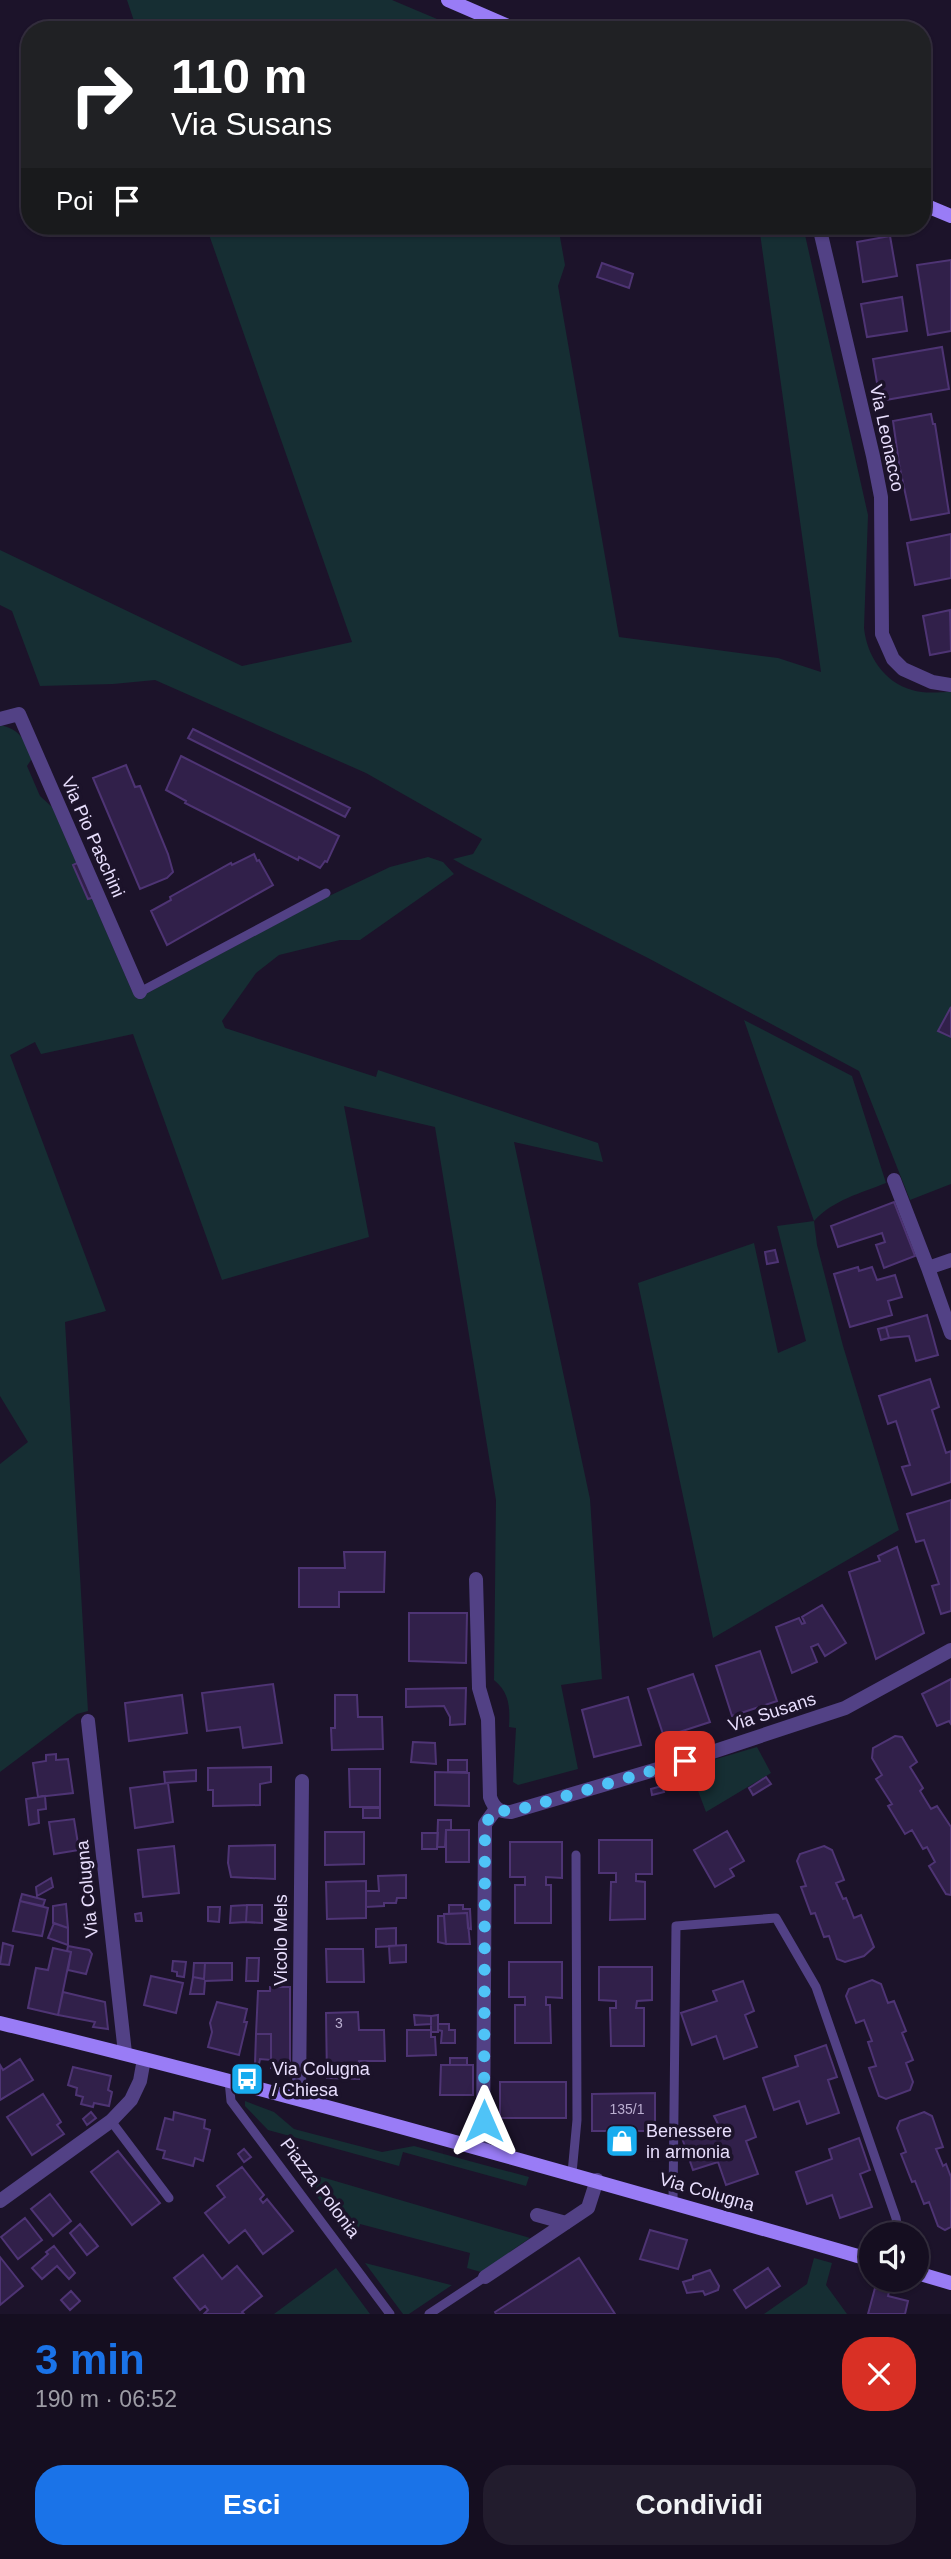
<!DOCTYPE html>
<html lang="it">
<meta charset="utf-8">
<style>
:root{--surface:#150e20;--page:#221c2d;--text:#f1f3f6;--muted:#9d9ca5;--line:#342e3e;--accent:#1a73e8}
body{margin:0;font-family:Helvetica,sans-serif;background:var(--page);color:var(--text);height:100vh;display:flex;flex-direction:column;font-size:26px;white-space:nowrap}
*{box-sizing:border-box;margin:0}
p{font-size:23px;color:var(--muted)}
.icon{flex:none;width:38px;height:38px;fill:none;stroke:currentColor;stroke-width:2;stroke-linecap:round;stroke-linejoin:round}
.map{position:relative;height:2314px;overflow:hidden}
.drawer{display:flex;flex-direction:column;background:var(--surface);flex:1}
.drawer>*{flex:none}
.top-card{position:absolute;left:21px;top:21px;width:910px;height:214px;border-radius:28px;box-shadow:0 2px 5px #0004,0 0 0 2px var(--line);background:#202124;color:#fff;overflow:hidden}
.tools{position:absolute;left:859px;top:2222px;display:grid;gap:14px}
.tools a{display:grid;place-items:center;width:70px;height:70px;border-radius:50%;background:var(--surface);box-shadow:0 2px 5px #0004,0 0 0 2px var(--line);font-size:35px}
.pin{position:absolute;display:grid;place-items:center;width:60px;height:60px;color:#fff;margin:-30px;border-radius:14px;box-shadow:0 4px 10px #0006}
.me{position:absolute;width:77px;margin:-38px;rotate:0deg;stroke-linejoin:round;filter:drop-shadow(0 0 5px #0008)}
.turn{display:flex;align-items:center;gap:24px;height:147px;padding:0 35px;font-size:32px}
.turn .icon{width:91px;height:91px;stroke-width:2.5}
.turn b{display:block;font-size:49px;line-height:60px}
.then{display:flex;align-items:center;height:66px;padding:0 35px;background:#0003;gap:14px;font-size:26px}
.round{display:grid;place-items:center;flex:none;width:74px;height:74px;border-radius:28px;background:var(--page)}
.headline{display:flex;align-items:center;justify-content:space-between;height:119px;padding:0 35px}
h1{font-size:42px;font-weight:600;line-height:52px;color:var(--accent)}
.action{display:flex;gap:14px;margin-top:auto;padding:14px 35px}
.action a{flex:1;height:80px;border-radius:28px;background:var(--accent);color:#fff;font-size:28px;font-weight:600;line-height:80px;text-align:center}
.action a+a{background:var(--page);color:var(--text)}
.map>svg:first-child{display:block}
</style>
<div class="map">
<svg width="951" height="2314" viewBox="0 0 951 2314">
<rect width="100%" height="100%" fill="#1c132a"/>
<!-- green -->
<path fill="#162e33" d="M127 0H392L463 30H137Z
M206 226H558L565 265 558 286 619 637 778 658 821 672 759 226H803L868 515 864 628C867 656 884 682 912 690 924 694 939 692 951 692V1184L910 1200 859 1071 648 958 465 866 453 859 473 854 482 839 366 773 155 680 113 684 40 686 12 611 0 605V550L242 666 352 642Z
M0 725C21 730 23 739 33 757L27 766 40 796 52 807 132 991 142 996 327 897 390 867 428 857 443 862 454 874 360 940H340L279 955 256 973 222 1021 225 1028 376 1077 378 1070 598 1143 603 1162 514 1142 590 1499 602 1679 561 1685 578 1769 518 1785 513 1782 516 1728 509 1727C510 1708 510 1693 494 1680L496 1500 435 1127 344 1106 369 1237 222 1280 133 1034 41 1054 35 1042 10 1055 106 1311 65 1322 88 1711 77 1714 0 1772V1464L28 1442 0 1396Z
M744 1020 852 1076 886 1183C861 1193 833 1200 814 1221L817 1245 843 1346 899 1530 713 1638 638 1283 754 1243 778 1353 806 1341 777 1226 814 1221Z
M757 1747 771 1773 706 1812 689 1767Z
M245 2101 274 2112 294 2129 382 2152 414 2146 529 2177 526 2186 403 2152 399 2166 268 2130 245 2106Z
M293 2157 310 2162 308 2173 530 2238 481 2272 467 2268 470 2253 360 2224 355 2240 348 2238 291 2162 290 2159Z
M814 2258 832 2263 826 2285 847 2314H764L807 2284Z
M365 2263 451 2285H452L409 2314H403Z
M336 2268 370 2314H274Z"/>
<!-- building -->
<path fill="#31204a" stroke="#4e3474" stroke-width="2" d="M890 236 897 276 863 282 857 242Z
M951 260V331L928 335 917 265Z
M602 263 633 274 629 288 597 277Z
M902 297 907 331 867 337 861 304Z
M942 347 949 389 880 401 873 359Z
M931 414 933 424H935L949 513 911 520 899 464 893 421Z
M951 534V578L915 585 907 543Z
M950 610 951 651 930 655 923 616Z
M193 729 350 808 345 817 188 738Z
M181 756 339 836 327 862 325 861 320 868 299 857 298 860 185 803 186 801 166 790Z
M126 765 135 787 140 786 168 854 173 872 167 878 140 889 93 778Z
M254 854 257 861 259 860 273 885 167 945 151 911 171 900 170 897 231 863 232 865Z
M79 862 95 897 88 899 73 865Z
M951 1007V1037L938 1031Z
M894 1202 915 1256 884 1268 876 1245 885 1242 882 1233 838 1247 831 1226Z
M775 1250 778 1262 767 1264 765 1252Z
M858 1267 859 1271 872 1267 877 1280 895 1275 902 1297 888 1301 892 1315 850 1327 834 1274Z
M927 1315 938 1355 916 1361 909 1336 889 1338 886 1327Z
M886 1327 889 1338 881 1340 878 1329Z
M930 1379 939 1407 932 1410 946 1453 951 1451V1482L912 1495 902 1467 910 1465 896 1421 888 1424 879 1396Z
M951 1500V1611L941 1614 932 1586 939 1584 924 1540 916 1542 907 1514Z
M897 1547 924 1633 876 1659 849 1572 880 1561 878 1556Z
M344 1552H385L384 1592H339V1607H299V1568H345Z
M822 1605 846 1643 825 1656 818 1644 811 1647 817 1662 792 1673 776 1627 799 1618 802 1624 805 1623 802 1617Z
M409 1613H467L466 1663 409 1661Z
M760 1651 777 1701 732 1716 716 1666Z
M693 1674 710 1722 664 1737 648 1689Z
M951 1679V1724L949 1721 937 1726 922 1694Z
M273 1684 282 1743 243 1748 240 1727 207 1731 202 1693Z
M466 1688 465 1724 450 1725V1717L444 1706 406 1707V1689Z
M182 1695 187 1733 129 1741 125 1703Z
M335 1695H357L358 1717H382L383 1749 332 1750 331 1728H335Z
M628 1697 641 1745 594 1757 582 1710Z
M895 1736 902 1737 917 1762 910 1767 923 1788 920 1791 931 1809 937 1806 951 1827V1895L946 1894 929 1866 935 1862 927 1847 923 1849 912 1830 905 1834 888 1806 892 1804 876 1779 882 1775 872 1758 873 1748Z
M413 1742 435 1743 436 1764 411 1762Z
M56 1754V1760L68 1759 73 1793 38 1797 33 1763 46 1761V1755Z
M448 1760H467V1772H448Z
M271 1767V1782L260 1784V1805L213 1806V1790H208V1768Z
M349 1769H380V1807H350Z
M196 1770V1781L165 1783 164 1772Z
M435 1772 469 1773V1806L435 1805Z
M766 1777 771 1784 753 1795 749 1788Z
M168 1783 173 1822 135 1828 130 1788Z
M662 1786 664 1792 652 1795 651 1789Z
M45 1796 46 1809 38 1810 39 1823 29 1825 26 1799Z
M363 1808H380V1818H363Z
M74 1819 79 1850 54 1854 49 1822Z
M438 1820H451V1830H446L445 1847H437Z
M446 1830H469V1862H446Z
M727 1831 744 1861 730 1869 734 1876 715 1887 694 1850Z
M325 1832H364V1864L325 1865Z
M422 1833H438L437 1849H422Z
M599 1840H652V1874H636V1881L645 1882V1919L610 1920 611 1882H616V1873H599Z
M510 1842H562V1878L546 1877V1885H551V1923H515V1885H525V1877H510Z
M275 1845V1879L231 1877 228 1863 229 1846Z
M174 1846 179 1893 143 1897 138 1850Z
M824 1846 832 1850 844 1880 836 1883 843 1899 846 1898 854 1918 861 1915 874 1947 864 1956 845 1962 837 1959 829 1936 824 1937 815 1913 811 1914 801 1887 806 1886 797 1861 800 1854Z
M406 1875V1898H397L396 1903H384V1906L366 1907V1891H379L378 1876Z
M51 1878 53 1887 37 1896 36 1887Z
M366 1881V1918L327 1919 326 1882Z
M22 1894 45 1900 43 1906 20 1901Z
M20 1901 48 1908 42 1936 13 1931Z
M66 1904 68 1928 53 1923V1906Z
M247 1905 246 1922 230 1923 231 1906Z
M247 1905H262V1923L246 1922Z
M449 1905H463V1909H470L471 1929 468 1928 467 1913 449 1914Z
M208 1907H220L219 1922 208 1921Z
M141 1913 142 1921H136L135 1914Z
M467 1913 470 1944H446L444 1914Z
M438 1916H444L446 1944 438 1942Z
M54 1923 68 1928V1945L48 1938Z
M396 1928V1946L376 1947V1929Z
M3 1943 13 1946 9 1965 0 1964Z
M406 1945V1962L390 1963 389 1946Z
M68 1946 89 1950 92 1954 86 1974 68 1970 71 1952 67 1951Z
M53 1948 71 1952 58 2015 28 2008 36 1968 48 1970Z
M326 1949H363L364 1982H327Z
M247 1958H259L258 1981H246Z
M173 1961 186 1962 184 1977 177 1976V1972L172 1971Z
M509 1962H562V1998L546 1997V2005H550L551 2043H515V2005H525V1997H509Z
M194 1963H205L204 1979 193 1977Z
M205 1963H232V1980L205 1981 204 1994H190L193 1977 204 1979Z
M599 1967H652V2000L637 2001 636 2008H644V2046H611L610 2008H616V2001L599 2000Z
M151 1976 183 1983 176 2013 144 2005Z
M872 1980 881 1984 888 2003 894 2001 906 2031 902 2033 913 2060 906 2063 913 2082 910 2090 886 2099 879 2096 869 2068 876 2066 868 2042 872 2041 864 2020 856 2023 846 1996 849 1989Z
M743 1981 754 2011 745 2015 757 2047 724 2059 716 2036 692 2045 681 2013 717 2001 713 1991Z
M270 1987H290V2069L271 2068V2034H256L258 1991H270Z
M63 1992 105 2002 108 2029 93 2027 95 2022 58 2015Z
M217 2002 247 2009 244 2022H247L239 2055 208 2047 212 2032 210 2023Z
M358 2012 359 2030H384L385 2061H359V2079L327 2078 326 2013Z
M414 2015 431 2016V2024L415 2025Z
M438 2015V2032H431V2016Z
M438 2024H449V2030H455V2043H441L442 2031 438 2030Z
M407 2030H431V2037H435L436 2055 407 2056Z
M256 2034H271V2060L260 2059 259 2064H255Z
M826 2045 837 2077 828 2080 839 2113 807 2124 799 2101 774 2110 763 2078 798 2066 795 2056Z
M450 2058H467V2065H450Z
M20 2059 33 2080 0 2100V2065L3 2070Z
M441 2065H473V2095H440Z
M73 2067 111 2076 108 2090 112 2092 109 2106 94 2103 93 2107 81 2104 83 2097 76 2095 77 2088 68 2085Z
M500 2082H566V2118H500Z
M655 2093V2131H592V2094Z
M43 2094 61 2122 57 2125 64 2134 32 2155 7 2117Z
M745 2106 756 2137 746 2141 758 2174 726 2185 718 2162 693 2170 682 2138 719 2126 714 2116Z
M91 2112 96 2118 87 2125 83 2119Z
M174 2112 205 2120 204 2128 210 2130 203 2161 195 2158 193 2166 163 2158 165 2151 157 2149 165 2118 173 2120Z
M924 2112 932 2116 943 2147 936 2149 943 2166 946 2164 951 2177V2227L945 2230 938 2226 929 2202 924 2204 915 2181 912 2182 901 2154 906 2152 897 2128 900 2121Z
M859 2138 870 2170 860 2174 872 2207 840 2218 832 2195 807 2204 796 2172 832 2159 829 2149Z
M244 2149 251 2157 244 2162 238 2154Z
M118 2151 160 2203 132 2225 91 2172Z
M242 2167 264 2195 260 2199 263 2203 267 2199 293 2231 263 2254 245 2230 229 2243 205 2213 225 2197 217 2186Z
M50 2194 71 2221 53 2236 31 2209Z
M25 2218 42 2240 18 2259 1 2237Z
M80 2224 98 2246 87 2255 70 2233Z
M650 2230 687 2240 678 2269 640 2259Z
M54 2246 75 2273 69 2279 57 2266 42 2279 32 2268 48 2254 46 2252Z
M203 2255 222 2279 237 2266 262 2296 242 2312 244 2314H204L208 2310 205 2306 200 2310 174 2278Z
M0 2257 23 2286 0 2305Z
M579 2258 615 2314H496L495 2312Z
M768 2268 780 2286 746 2308 734 2290Z
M710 2270 719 2286 718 2290 705 2295 703 2291 687 2293 683 2282 693 2279V2276Z
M875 2288 889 2292 888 2296 908 2301 905 2314H868Z
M71 2291 80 2301 70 2310 61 2300Z"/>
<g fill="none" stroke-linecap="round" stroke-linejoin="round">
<!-- lane -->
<path stroke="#524185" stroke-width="9" d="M140 992 326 893
M229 2081 231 2101 390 2314
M111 2121 169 2198
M572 2173 577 2120 576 1855
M673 2202 676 1926 776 1918 816 1987 896 2218 899 2235
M429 2314 485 2277"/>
<!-- street -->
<path stroke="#524185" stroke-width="14" d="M819 226 873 456 881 497 882 634 893 659 903 669 932 682 951 685
M0 719 19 714 140 992
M894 1180 928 1268
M951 1260 928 1268 951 1333
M476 1579 479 1688 488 1719 490 1797C494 1809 500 1812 511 1812L685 1761 845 1708 951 1650
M88 1721 125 2053
M299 2099 302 1781
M483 2148 485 1824 496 1809
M0 2201 111 2121 131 2100 140 2081 144 2059
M537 2215 566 2223
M485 2277 588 2208 597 2180"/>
<!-- secondary -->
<path stroke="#997cf6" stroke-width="14" d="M448 0 517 30
M922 204 951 216
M0 2023C293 2094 582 2177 872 2260
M917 2273 951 2283"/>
</g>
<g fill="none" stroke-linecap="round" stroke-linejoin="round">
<!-- route -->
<path stroke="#4fc3f7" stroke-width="12" stroke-dasharray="0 21.6" d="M484 2121 485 1824 496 1809 511 1812 685 1761"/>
</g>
<!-- icons -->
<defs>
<symbol id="bus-square" viewBox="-11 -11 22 22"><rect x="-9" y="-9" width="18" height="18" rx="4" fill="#18acef" stroke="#1c132a"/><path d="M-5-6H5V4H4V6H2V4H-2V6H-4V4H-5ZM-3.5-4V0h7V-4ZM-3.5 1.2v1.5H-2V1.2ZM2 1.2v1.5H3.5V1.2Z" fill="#fff"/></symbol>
<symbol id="shop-square" viewBox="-11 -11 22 22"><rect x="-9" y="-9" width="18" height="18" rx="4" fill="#18acef" stroke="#1c132a"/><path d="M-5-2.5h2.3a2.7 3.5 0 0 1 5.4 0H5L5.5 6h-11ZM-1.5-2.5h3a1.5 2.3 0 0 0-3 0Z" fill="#fff"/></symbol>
</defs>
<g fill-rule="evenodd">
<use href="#bus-square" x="228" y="2060" width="38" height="38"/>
<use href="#shop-square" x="603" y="2122" width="38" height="38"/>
</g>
<g text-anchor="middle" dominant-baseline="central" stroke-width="7" stroke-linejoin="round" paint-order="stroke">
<!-- number labels -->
<g font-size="14" fill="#baaed0">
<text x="339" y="2023">3</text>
<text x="627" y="2109">135/1</text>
</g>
<!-- street labels -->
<g font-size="18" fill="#e8defd" stroke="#1c132a">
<text transform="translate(887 438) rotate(78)">Via Leonacco</text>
<text transform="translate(93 837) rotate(66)">Via Pio Paschini</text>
<text transform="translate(772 1712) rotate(-18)">Via Susans</text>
<text transform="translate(87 1889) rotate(-96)">Via Colugna</text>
<text transform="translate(281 1940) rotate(-90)">Vicolo Mels</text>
<text transform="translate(320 2188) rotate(53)">Piazza Polonia</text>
<text transform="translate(707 2192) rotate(16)">Via Colugna</text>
</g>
<!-- poi labels -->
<g font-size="18" fill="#e8defd" stroke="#1c132a" text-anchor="start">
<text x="272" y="2069">Via Colugna<tspan x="272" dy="21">/ Chiesa</tspan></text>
<text x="646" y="2131">Benessere<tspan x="646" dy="21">in armonia</tspan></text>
</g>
</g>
</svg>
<div class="tools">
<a><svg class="icon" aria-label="sound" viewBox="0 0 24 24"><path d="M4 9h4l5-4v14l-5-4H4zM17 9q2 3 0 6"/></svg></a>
</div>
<div class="pin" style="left:685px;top:1761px;background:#d93025"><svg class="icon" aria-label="arrive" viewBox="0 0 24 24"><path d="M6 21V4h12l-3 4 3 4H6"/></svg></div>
<svg class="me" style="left:484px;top:2121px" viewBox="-20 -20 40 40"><path d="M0-17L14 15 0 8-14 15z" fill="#4fc3f7" stroke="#fff" stroke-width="4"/></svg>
<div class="top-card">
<div class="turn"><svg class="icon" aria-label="right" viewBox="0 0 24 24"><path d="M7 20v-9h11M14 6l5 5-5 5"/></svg><div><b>110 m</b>Via Susans</div></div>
<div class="then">Poi<svg class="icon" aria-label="arrive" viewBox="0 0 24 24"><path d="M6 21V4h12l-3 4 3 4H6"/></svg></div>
</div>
</div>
<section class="drawer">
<div class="headline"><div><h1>3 min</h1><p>190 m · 06:52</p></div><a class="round" style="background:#d93025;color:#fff"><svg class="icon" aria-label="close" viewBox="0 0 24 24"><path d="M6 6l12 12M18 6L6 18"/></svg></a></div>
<div class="action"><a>Esci</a><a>Condividi</a></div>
</section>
